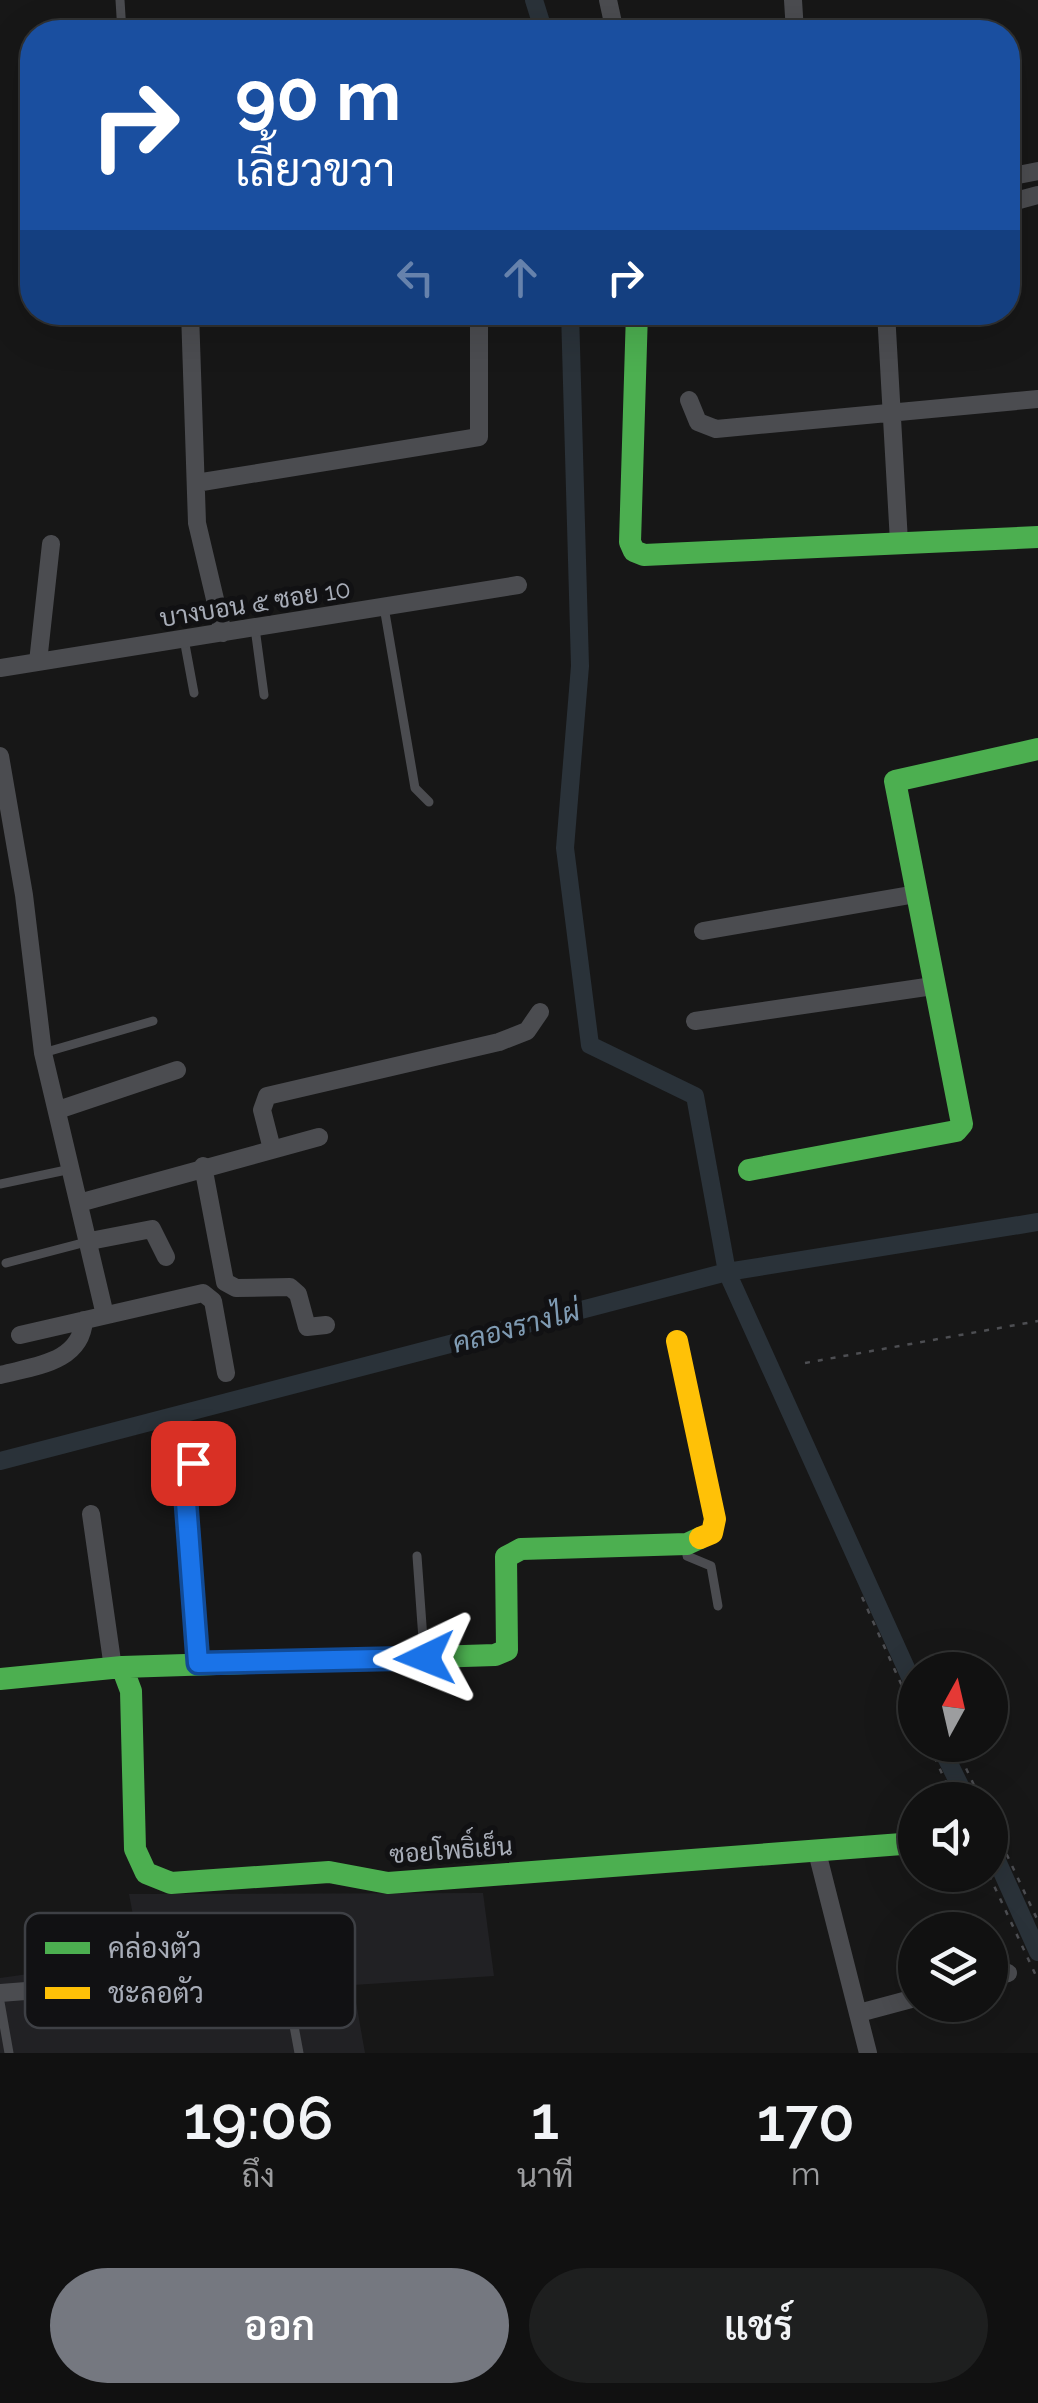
<!DOCTYPE html>
<html lang="th">
<meta charset="utf-8">
<style>
:root{--surface:#111;--page:#1e1f1f;--text:#f1f3f6;--muted:#9c9d9f;--line:#303131;--accent:#757880}
body{margin:0;font-family:Raleway,Sarabun,sans-serif;background:var(--page);color:var(--text);height:100vh;display:flex;flex-direction:column;font-size:38px;white-space:nowrap}
*{box-sizing:border-box;margin:0}
p{font-size:32px;color:var(--muted)}
.icon{flex:none;width:55px;height:55px;fill:none;stroke:currentColor;stroke-width:2;stroke-linecap:round;stroke-linejoin:round}
.map{position:relative;height:2053px;overflow:hidden}
.panel{display:flex;flex-direction:column;background:var(--surface);flex:1}
.panel>*{flex:none}
.guide{position:absolute;left:20px;top:20px;width:1000px;height:305px;border-radius:40px;box-shadow:0 10px 40px #0002,0 0 0 2px var(--line);background:#1a4fa0;color:#fff;overflow:hidden}
.needle{width:65px;rotate:8deg}
.buttons{position:absolute;left:898px;top:1652px;display:grid;gap:20px}
.buttons a{display:grid;place-items:center;width:110px;height:110px;border-radius:50%;background:var(--surface);box-shadow:0 10px 40px #0002,0 0 0 2px var(--line);font-size:50px}
.pin{position:absolute;display:grid;place-items:center;width:85px;height:85px;color:#fff;margin:-42px;border-radius:20px;box-shadow:0 5px 15px #0006}
.me{position:absolute;width:110px;margin:-55px;rotate:268deg;stroke-linejoin:round;filter:drop-shadow(0 0 8px #0008)}
.turn{display:flex;align-items:center;gap:35px;height:210px;padding:0 50px;font-size:45px}
.turn .icon{width:130px;height:130px;stroke-width:2.5}
.turn b{display:block;font-size:70px;line-height:85px}
.lanes{display:flex;align-items:center;height:95px;padding:0 50px;background:#0003;justify-content:center;gap:50px;direction:ltr}
.lanes .off{opacity:.35}
.eta{display:flex;justify-content:space-evenly;align-items:center;height:170px;text-align:center}
.eta b{font-size:60px;font-weight:600;line-height:70px}
.action{display:flex;gap:20px;margin-top:auto;padding:20px 50px}
.action a{flex:1;height:115px;border-radius:60px;background:var(--accent);color:#fff;font-size:40px;font-weight:600;line-height:115px;text-align:center}
.action a+a{background:var(--page);color:var(--text)}
.map>svg:first-child{display:block}
</style>
<div class="map">
<svg width="1038" height="2053" viewBox="0 0 1038 2053">
<rect width="100%" height="100%" fill="#171717"/>
<!-- built -->
<path fill="#212124" d="M483 1893 494 1976 353 1985 365 2053H0V1978L141 1958 129 1894Z"/>
<g fill="none" stroke-linecap="round" stroke-linejoin="round">
<!-- canal -->
<path stroke="#2a3239" stroke-width="18" d="M534 0 544 32
M570 312 580 666 565 848 590 1045 695 1096 727 1272 915 1688
M0 1461 727 1272 1038 1222
M940 1745 967 1800
M990 1845 1038 1952"/>
<!-- path -->
<path stroke="#4d4e52" stroke-width="2.5" stroke-dasharray="5 8" stroke-linecap="butt" d="M805 1363 1038 1321
M862 1597 915 1715
M929 1745 954 1800
M955 1745 981 1800
M990 1819 1038 1921
M989 1875 1038 1980"/>
<!-- lane -->
<path stroke="#4b4c50" stroke-width="9" d="M120 0 122 32
M694 312 695 318
M384 607 415 788 429 802
M255 628 264 695
M184 639 194 693
M43 1053 153 1021
M0 1184 71 1169
M6 1263 90 1241
M193 1463 187 1502 198 1659
M687 1546V1556L711 1566 718 1606
M417 1556 424 1653
M284 1972 299 2053
M0 2002 9 2053"/>
<!-- street -->
<path stroke="#4b4c50" stroke-width="18" d="M608 0 615 32
M793 0 795 32
M1008 177 1038 171
M1008 203 1038 195
M190 312 197 523 223 633
M886 312 899 542
M689 400 698 422 716 429 1038 399
M196 483 479 437V312
M38 662 51 544
M0 668 518 585
M0 756 24 895 43 1053 105 1315
M703 931 916 894
M695 1021 933 986
M58 1110 177 1070
M272 1149 262 1110 267 1096 499 1042 527 1031 540 1012
M203 1166 225 1282 236 1288 290 1287 298 1294 307 1327 326 1325
M79 1203 319 1137
M90 1241 152 1229 166 1257
M20 1335 203 1293 213 1301 226 1373
M0 1375C34 1366 81 1363 84 1320
M91 1514 113 1668
M817 1852 868 2053
M990 1978 1008 1973
M0 1993 344 1966
M859 2013 915 1998"/>
<!-- fast -->
<path stroke="#4caf50" stroke-width="22" d="M637 312 630 542 634 551 644 555 1038 537
M749 1170 956 1131 962 1124 895 781 1038 749
M122 1667 131 1691 135 1849 146 1873 171 1883 329 1872 388 1883 915 1843
M0 1679 122 1667 495 1655 507 1650 506 1557 521 1549 687 1544 700 1538"/>
<!-- slow -->
<path stroke="#ffc107" stroke-width="22" d="M677 1341 715 1519 712 1533 700 1538"/>
</g>
<g fill="none" stroke-linecap="round" stroke-linejoin="round">
<defs>
<path id="route" d="M193 1463 186 1502 198 1663 425 1658"/>
</defs>
<!-- route casing -->
<use href="#route" stroke="#114b97" stroke-width="25"/>
<!-- route -->
<use href="#route" stroke="#1a73e8" stroke-width="18"/>
</g>
<g text-anchor="middle" dominant-baseline="central" stroke-width="10" stroke-linejoin="round" paint-order="stroke">
<!-- street labels -->
<g font-size="25" fill="#a8adb8" stroke="#111113">
<text transform="translate(255 603) rotate(-9)">บางบอน ๕ ซอย 10</text>
<text transform="translate(451 1850) rotate(-4)">ซอยโพธิ์เย็น</text>
</g>
<!-- water labels -->
<g font-size="28" font-style="italic" fill="#7f9bb3" stroke="#111113">
<text transform="translate(516 1327) rotate(-15)">คลองรางไผ่</text>
</g>
</g>
<!-- legend -->
<rect x="25" y="1913" width="330" height="115" rx="15" fill="#111113" stroke="#3e4045" stroke-width="2.5"/>
<rect x="45" y="1942" width="45" height="12" fill="#4caf50"/>
<rect x="45" y="1987" width="45" height="12" fill="#ffc107"/>
<g font-size="28" fill="#a8adb8">
<text x="108" y="1958">คล่องตัว</text>
<text x="108" y="2003">ชะลอตัว</text>
</g>
</svg>
<div class="buttons">
<a><svg class="needle" viewBox="-14 -14 28 28"><path d="M0-13l5 13h-10z" fill="#e53935"/><path d="M0 13l5-13h-10z" fill="#9c9d9f"/></svg></a>
<a><svg class="icon" aria-label="sound" viewBox="0 0 24 24"><path d="M4 9h4l5-4v14l-5-4H4zM17 9q2 3 0 6"/></svg></a>
<a><svg class="icon" aria-label="layers" viewBox="0 0 24 24"><path d="M12 4l9 5-9 5-9-5zM3 14l9 5 9-5"/></svg></a>
</div>
<div class="pin" style="left:193px;top:1463px;background:#d93025"><svg class="icon" aria-label="arrive" viewBox="0 0 24 24"><path d="M6 21V4h12l-3 4 3 4H6"/></svg></div>
<svg class="me" style="left:425px;top:1658px" viewBox="-20 -20 40 40"><path d="M0-17L14 15 0 8-14 15z" fill="#1a73e8" stroke="#fff" stroke-width="4"/></svg>
<div class="guide">
<div class="turn"><svg class="icon" aria-label="right" viewBox="0 0 24 24"><path d="M7 20v-9h11M14 6l5 5-5 5"/></svg><div><b>90 m</b>เลี้ยวขวา</div></div>
<div class="lanes"><svg class="icon off" aria-label="left" viewBox="0 0 24 24"><path d="M17 20v-9H6M10 6l-5 5 5 5"/></svg><svg class="icon off" aria-label="ahead" viewBox="0 0 24 24"><path d="M12 20V5M6 11l6-6 6 6"/></svg><svg class="icon" aria-label="right" viewBox="0 0 24 24"><path d="M7 20v-9h11M14 6l5 5-5 5"/></svg></div>
</div>
</div>
<section class="panel">
<div class="eta">
<div><b>19:06</b><p>ถึง</p></div>
<div><b>1</b><p>นาที</p></div>
<div><b>170</b><p>m</p></div>
</div>
<div class="action"><a>ออก</a><a>แชร์</a></div>
</section>
